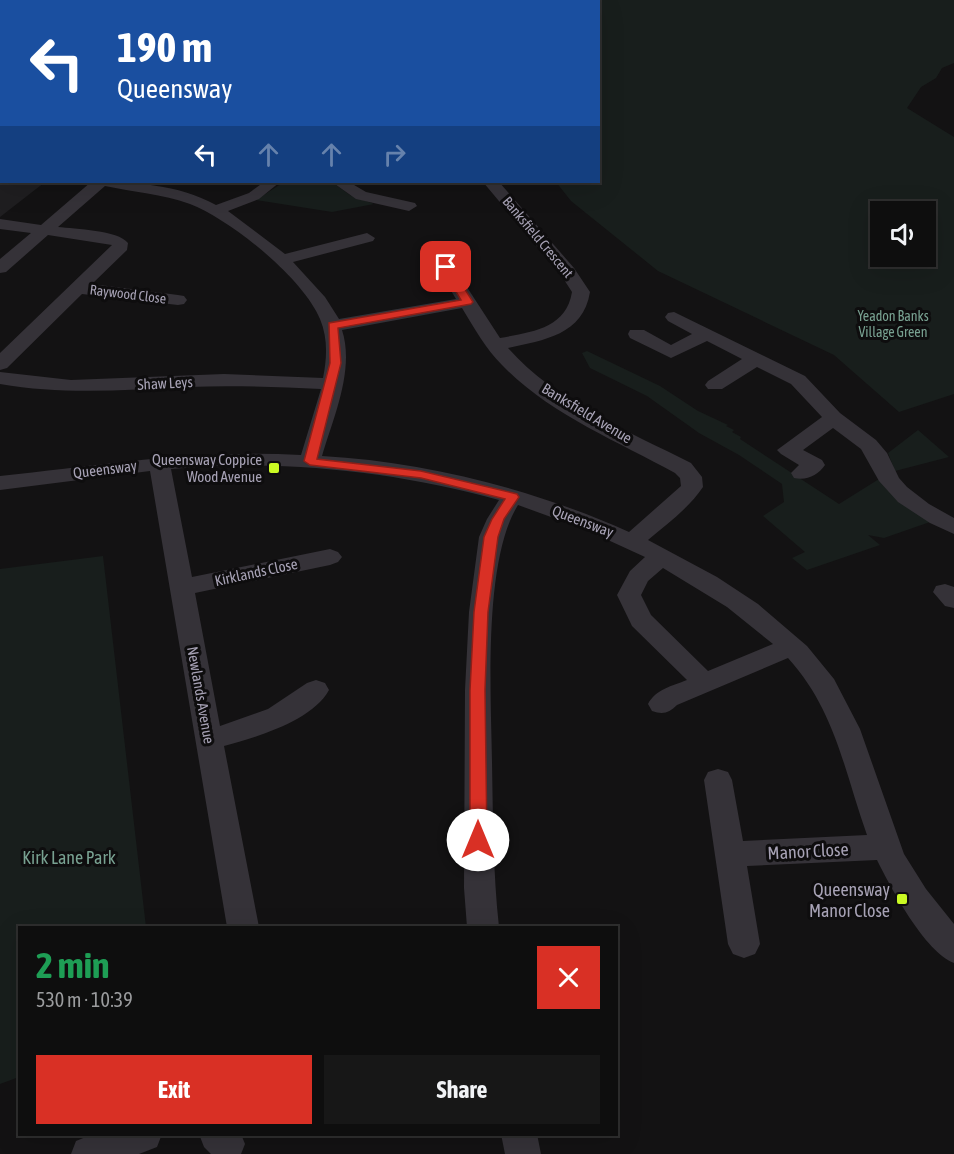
<!DOCTYPE html>
<meta charset="utf-8">
<style>
:root{--surface:#0e0e0e;--page:#171717;--text:#f1f3f6;--muted:#9b9c9e;--line:#2e2e2e;--accent:#d93025}
body{margin:0;font-family:"Asap Condensed",sans-serif;background:var(--page);color:var(--text);height:100vh;display:flex;flex-direction:column;font-size:22px;white-space:nowrap}
*{box-sizing:border-box;margin:0}
p{font-size:20px;color:var(--muted)}
.icon{flex:none;width:33px;height:33px;fill:none;stroke:currentColor;stroke-width:2;stroke-linecap:round;stroke-linejoin:round}
.map{position:relative;flex:1;overflow:hidden}
.sheet{position:absolute;left:18px;top:926px;width:600px;height:210px;display:flex;flex-direction:column;background:var(--surface);border-radius:0px;box-shadow:0 6px 24px #0002,0 0 0 2px var(--line)}
.sheet>*{flex:none}
.banner{position:absolute;left:0px;top:0px;width:600px;height:183px;box-shadow:0 6px 24px #0002,0 0 0 2px var(--line);background:#1a4fa0;color:#fff;overflow:hidden}
.buttons{position:absolute;left:870px;top:201px;display:grid;gap:12px}
.buttons a{display:grid;place-items:center;width:66px;height:66px;border-radius:0px;background:var(--surface);box-shadow:0 6px 24px #0002,0 0 0 2px var(--line);font-size:30px}
.pin{position:absolute;display:grid;place-items:center;width:51px;height:51px;color:#fff;margin:-26px;border-radius:12px;box-shadow:0 3px 9px #0006}
.me{position:absolute;width:66px;margin:-33px;rotate:0deg;stroke-linejoin:round;filter:drop-shadow(0 0 4px #0008)}
.turn{display:flex;align-items:center;gap:21px;height:126px;padding:0 18px;font-size:27px}
.turn .icon{width:78px;height:78px;stroke-width:2.5}
.turn b{display:block;font-size:42px;line-height:51px}
.lanes{display:flex;align-items:center;height:57px;padding:0 18px;background:#0003;justify-content:center;gap:30px;direction:ltr}
.lanes .off{opacity:.35}
.round{display:grid;place-items:center;flex:none;width:63px;height:63px;border-radius:0px;background:var(--page)}
.summary{display:flex;align-items:center;justify-content:space-between;height:102px;padding:0 18px}
h1{font-size:36px;font-weight:700;line-height:45px;color:#1e9e55}
.primary-button{display:flex;gap:12px;margin-top:auto;padding:12px 18px}
.primary-button a{flex:1;height:69px;border-radius:0px;background:var(--accent);color:#fff;font-size:24px;font-weight:700;line-height:69px;text-align:center}
.primary-button a+a{background:var(--page);color:var(--text)}
.map>svg:first-child{display:block}
</style>
<div class="map">
<svg width="954" height="1154" viewBox="0 0 954 1154">
<rect width="100%" height="100%" fill="#131213"/>
<!-- built -->
<path fill="#1f1e20" d="M0 174 2 182H45L0 217Z"/>
<!-- green -->
<path fill="#181e1c" fill-rule="evenodd" d="M100 0H954V63L942 68 936 78 921 87 907 108 954 137V394L899 412 834 355 658 271 571 201 556 182H598V2L98 1ZM880 212H926V256H880Z
M284 182H332L350 195 374 204 332 212 256 200Z
M587 351 660 386 698 411 728 425 726 426 734 430 732 432 741 437 740 439 839 504 879 479 930 522 884 538 868 535 880 545 807 570 792 558 805 552 763 516 784 502 782 484 739 455 699 433 647 396 590 368 582 353Z
M918 430 949 457 895 471 888 453Z
M103 556 146 927H20L19 1077 0 1084V569Z"/>
<g fill="none" stroke-linecap="round" stroke-linejoin="round">
<!-- stream -->
<path stroke="#282837" stroke-width="2" d="M189 2 192 0"/>
<!-- minor -->
<path fill="#353238" fill-rule="evenodd" d="M0 149H2L0 158Z
M91 182C135 182 177 184 216 205L249 193 264 182H280L259 199 228 211 285 254 367 233 375 238 373 241 293 262 325 297 339 319 456 299 434 262 436 258H448L500 338C531 332 566 329 572 292L561 275 483 182H499L574 268 590 292C583 335 544 340 508 348 556 402 628 431 691 463L702 477 703 487C689 508 667 524 648 540L717 577 758 604 807 646 834 679 860 729 904 854 926 889 954 924V963C925 952 891 888 877 860L747 866 760 944 755 954 744 958 733 954 728 944 704 780 708 772 718 769 728 772 732 780 743 841 867 835C844 771 836 711 788 658L677 705C669 713 663 715 652 711L648 704C656 689 672 686 687 680L632 626 617 595 630 571 645 557 584 529 518 505C483 561 491 695 492 762 493 817 493 872 499 927H467L464 888 465 690 469 612 479 537 487 519 499 500C393 471 280 459 171 469L192 577 330 549 338 552 342 557 338 562 330 565 195 593 220 726 268 709 307 683 316 680 325 683 329 690C312 721 257 737 224 746L259 927H227L150 471 0 490V476C102 465 198 449 301 455L321 389C277 387 232 385 188 387 124 390 63 395 0 384V372L71 380 224 374 323 378C327 358 328 338 320 319 303 278 231 220 190 204 162 194 133 192 105 186L58 227C75 229 118 230 128 243L127 250 92 284 178 295 184 296 187 300 184 304 178 305 82 294 7 368 0 370V353L112 245 48 235 6 272 0 273V259L31 233 0 229V219L41 225ZM462 308C474 328 486 349 502 365 549 414 617 441 675 473L680 478 681 486 629 532C533 489 427 462 322 456 333 418 355 370 342 330ZM663 568 727 607 773 644 708 671 651 615 641 595 648 581Z
M332 182H349L366 192 415 203 417 206 409 211 356 199Z
M674 312 805 376 840 413 876 440 887 453 899 478 907 487 929 504 954 518V534L930 523 898 502 879 481 861 449 833 428 803 450 822 460 825 465C818 475 807 481 794 478L791 473 799 465 781 454 777 450 822 417 791 384 757 367 722 389H708L705 385 708 381 742 359 707 341 671 358 630 338 628 334 630 330H644L671 345 692 334 668 321 665 317 668 313Z
M945 584 954 587V608L945 606 933 592 936 586Z
M93 1134H162L157 1147 139 1154H71L76 1141Z
M199 1134H241L245 1144 241 1154H211L204 1147Z
M501 1134H537L541 1154H505Z"/>
</g>
<!-- route -->
<path fill="#d93025" stroke="#8d1f18" stroke-width="1.5" d="M446 264 451 267 473 302 471 304 338 328 341 363 317 459 421 471 517 494 519 497 504 519 498 537 488 612 485 690 487 840 485 845 478 847 472 845 470 840V690L474 612 484 537 492 519 505 499 421 478 310 465 304 461 330 363 329 323 461 300 441 267Z"/>
<!-- markers -->
<g fill="#cafa23" stroke="#0e0d0e" stroke-width="2">
<rect x="268" y="462" width="12" height="12" rx="3"/>
<rect x="896" y="893" width="12" height="12" rx="3"/>
</g>
<g text-anchor="middle" dominant-baseline="central" stroke-width="6" stroke-linejoin="round" paint-order="stroke">
<!-- far-street labels -->
<g font-size="14" fill="#a7a2b5" stroke="#0e0d0e">
<text transform="translate(538 237) rotate(50)">Banksfield Crescent</text>
<text transform="translate(128 294) rotate(7)">Raywood Close</text>
</g>
<!-- far-park labels -->
<g font-size="14" fill="#78a191" stroke="#0e0d0e">
<text x="893" y="316">Yeadon Banks<tspan x="893" dy="16">Village Green</tspan></text>
</g>
<!-- street labels -->
<g font-size="15" fill="#a7a2b5" stroke="#0e0d0e">
<text transform="translate(165 383) rotate(-3)">Shaw Leys</text>
<text transform="translate(587 413) rotate(31)">Banksfield Avenue</text>
<text transform="translate(105 469) rotate(-7)">Queensway</text>
<text transform="translate(583 521) rotate(21)">Queensway</text>
<text transform="translate(256 572) rotate(-12)">Kirklands Close</text>
<text transform="translate(201 695) rotate(80)">Newlands Avenue</text>
</g>
<!-- poi labels -->
<g font-size="15" fill="#a7a2b5" stroke="#0e0d0e" text-anchor="end">
<text x="262" y="459">Queensway Coppice<tspan x="262" dy="17">Wood Avenue</tspan></text>
</g>
<!-- near-street labels -->
<g font-size="18" fill="#a7a2b5" stroke="#0e0d0e">
<text transform="translate(808 851) rotate(-3)">Manor Close</text>
</g>
<!-- near-park labels -->
<g font-size="18" fill="#78a191" stroke="#0e0d0e">
<text x="69" y="857">Kirk Lane Park</text>
</g>
<!-- near-poi labels -->
<g font-size="18" fill="#a7a2b5" stroke="#0e0d0e" text-anchor="end">
<text x="890" y="889">Queensway<tspan x="890" dy="21">Manor Close</tspan></text>
</g>
</g>
</svg>
<div class="buttons">
<a><svg class="icon" aria-label="sound" viewBox="0 0 24 24"><path d="M4 9h4l5-4v14l-5-4H4zM17 9q2 3 0 6"/></svg></a>
</div>
<div class="pin" style="left:446px;top:267px;background:#d93025"><svg class="icon" aria-label="arrive" viewBox="0 0 24 24"><path d="M6 21V4h12l-3 4 3 4H6"/></svg></div>
<svg class="me" style="left:478px;top:840px" viewBox="-20 -20 40 40"><circle r="19" fill="#fff"/><path d="M0-13L10 11 0 6-10 11z" fill="#d93025"/></svg>
<div class="banner">
<div class="turn"><svg class="icon" aria-label="left" viewBox="0 0 24 24"><path d="M17 20v-9H6M10 6l-5 5 5 5"/></svg><div><b>190 m</b>Queensway</div></div>
<div class="lanes"><svg class="icon" aria-label="left" viewBox="0 0 24 24"><path d="M17 20v-9H6M10 6l-5 5 5 5"/></svg><svg class="icon off" aria-label="ahead" viewBox="0 0 24 24"><path d="M12 20V5M6 11l6-6 6 6"/></svg><svg class="icon off" aria-label="ahead" viewBox="0 0 24 24"><path d="M12 20V5M6 11l6-6 6 6"/></svg><svg class="icon off" aria-label="right" viewBox="0 0 24 24"><path d="M7 20v-9h11M14 6l5 5-5 5"/></svg></div>
</div>
<section class="sheet">
<div class="summary"><div><h1>2 min</h1><p>530 m · 10:39</p></div><a class="round" style="background:#d93025;color:#fff"><svg class="icon" aria-label="close" viewBox="0 0 24 24"><path d="M6 6l12 12M18 6L6 18"/></svg></a></div>
<div class="primary-button"><a>Exit</a><a>Share</a></div>
</section>
</div>
